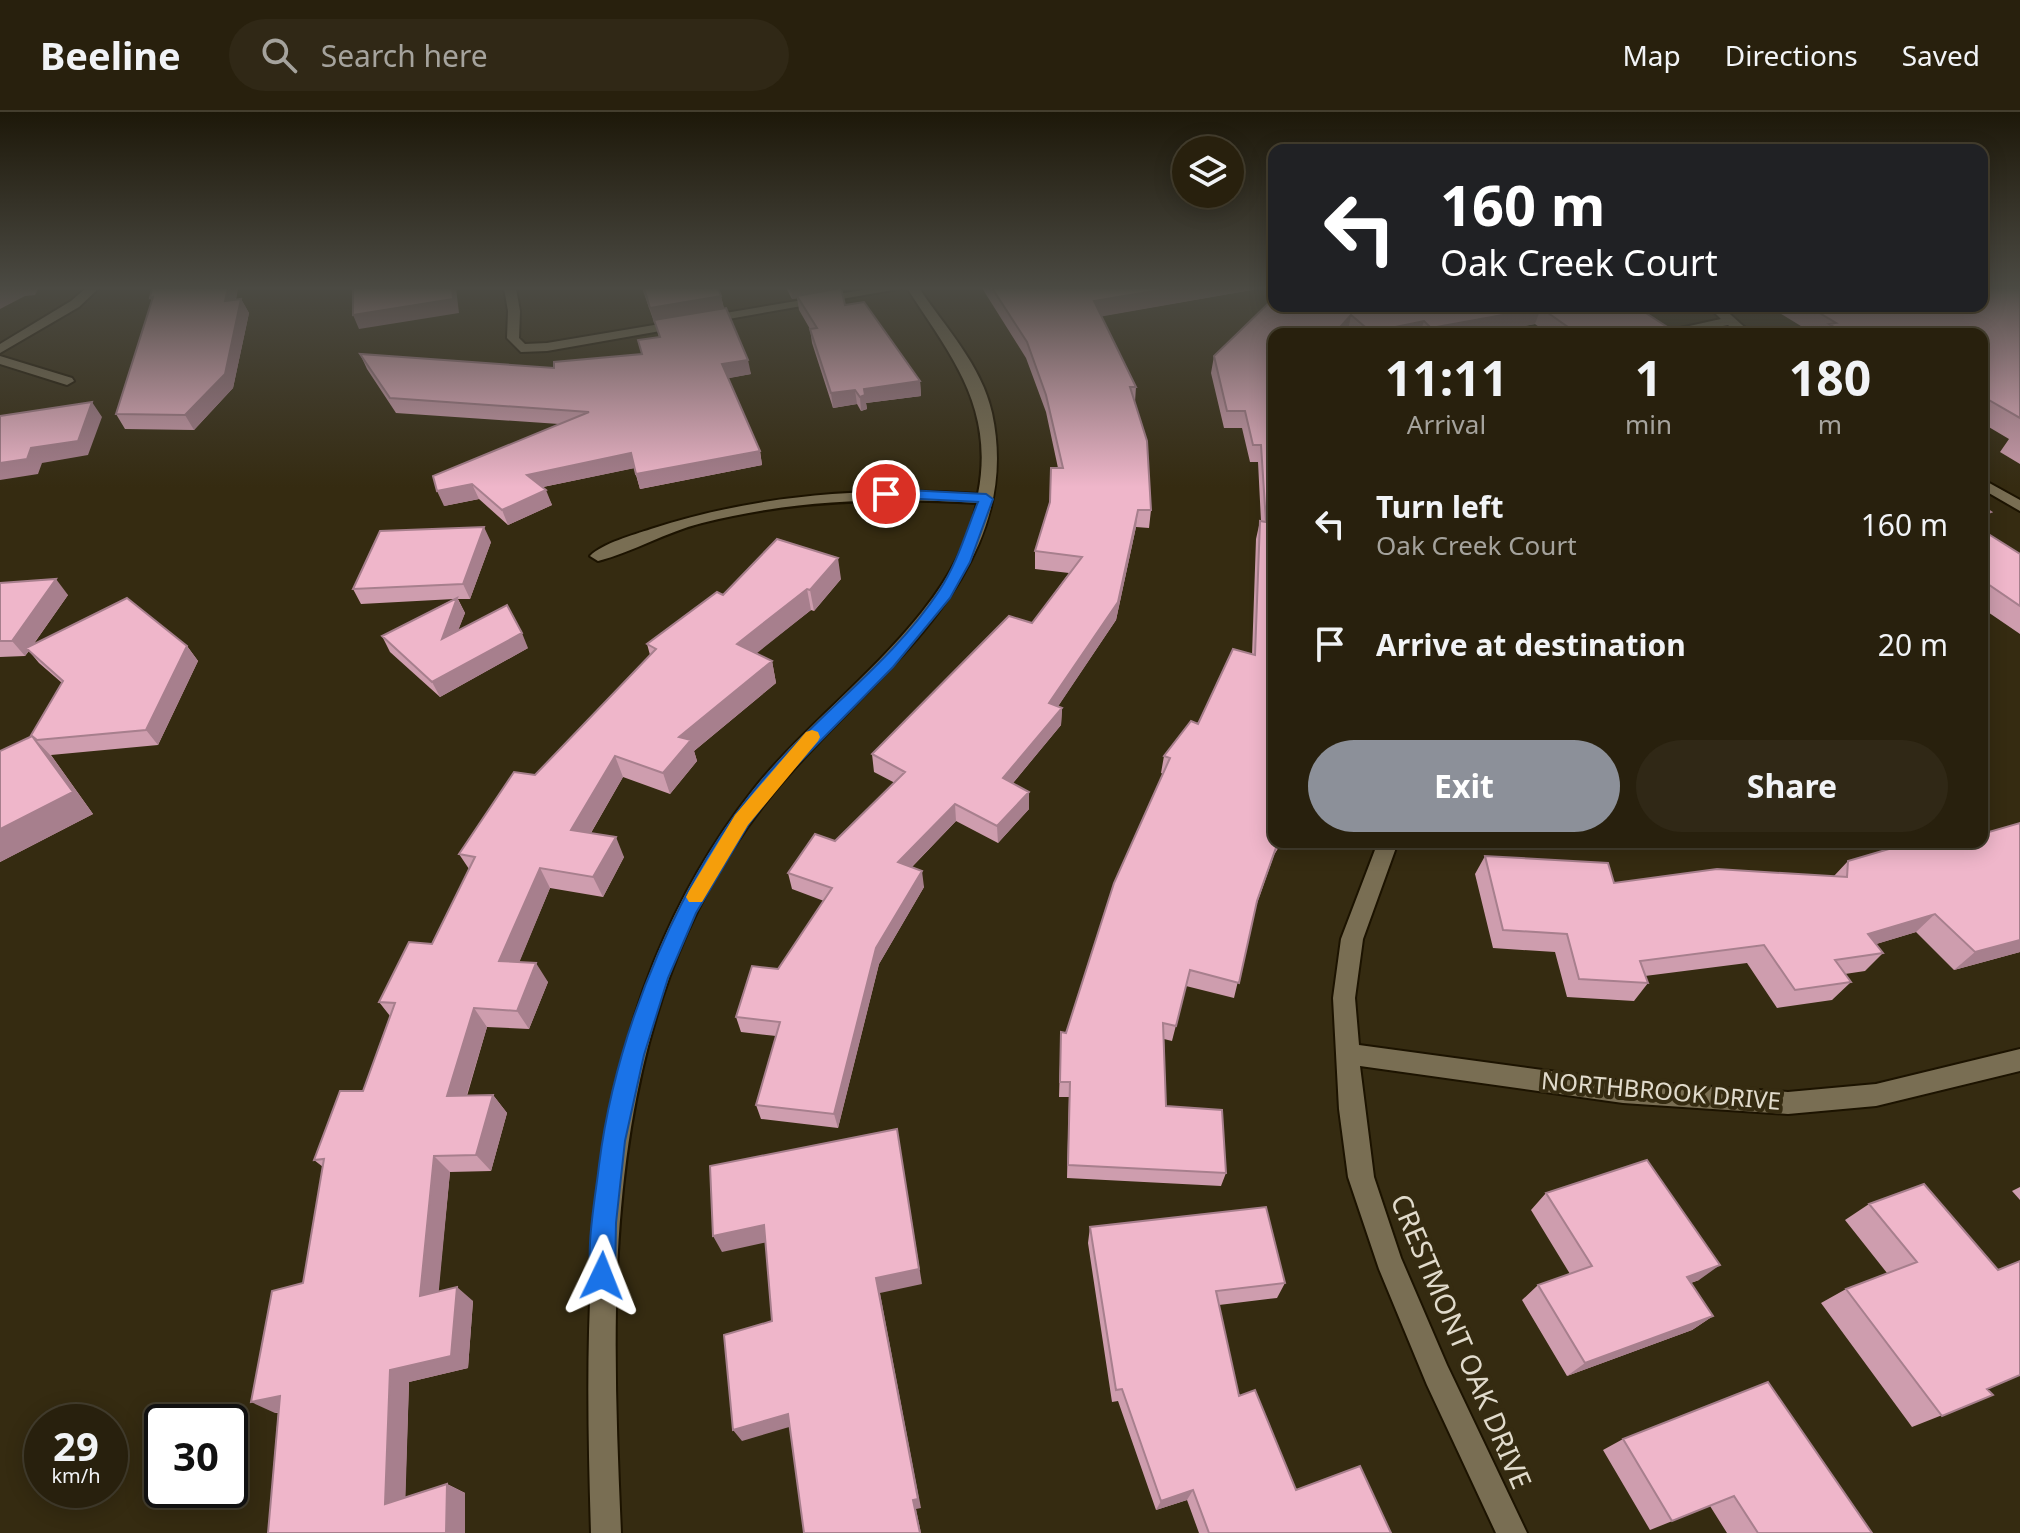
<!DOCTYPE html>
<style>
:root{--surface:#28200d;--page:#302816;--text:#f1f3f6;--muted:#a5a39d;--line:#443e2e;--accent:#8c9099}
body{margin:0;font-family:"Noto Sans",sans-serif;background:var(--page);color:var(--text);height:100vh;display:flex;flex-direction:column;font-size:30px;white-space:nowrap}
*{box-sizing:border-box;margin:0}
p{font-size:26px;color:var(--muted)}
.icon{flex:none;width:44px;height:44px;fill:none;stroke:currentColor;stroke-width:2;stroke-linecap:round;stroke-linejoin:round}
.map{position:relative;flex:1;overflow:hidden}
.panel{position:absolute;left:1268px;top:216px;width:720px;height:520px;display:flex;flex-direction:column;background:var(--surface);border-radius:16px;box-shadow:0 4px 20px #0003,0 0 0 2px var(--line)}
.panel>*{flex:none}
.top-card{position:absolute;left:1268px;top:32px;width:720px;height:168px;border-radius:16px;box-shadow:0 4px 20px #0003,0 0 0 2px var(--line);background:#202124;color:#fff;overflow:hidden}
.fabs{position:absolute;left:1172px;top:24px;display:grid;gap:16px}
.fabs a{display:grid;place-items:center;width:72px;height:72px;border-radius:50%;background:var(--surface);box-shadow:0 4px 20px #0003,0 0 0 2px var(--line);font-size:40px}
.speed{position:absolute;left:24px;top:1292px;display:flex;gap:16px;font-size:40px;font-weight:700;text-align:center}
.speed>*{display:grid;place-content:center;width:104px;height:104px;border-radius:50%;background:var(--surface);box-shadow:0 4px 20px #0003,0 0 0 2px var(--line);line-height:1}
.speed small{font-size:20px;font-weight:400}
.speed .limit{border:4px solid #111;border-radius:12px;background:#fff;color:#111}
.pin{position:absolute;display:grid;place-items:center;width:68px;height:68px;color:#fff;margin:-34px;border:4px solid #fff;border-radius:50%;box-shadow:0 2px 8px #0007}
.me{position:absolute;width:88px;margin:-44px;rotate:2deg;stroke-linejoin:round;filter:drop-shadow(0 0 6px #0008)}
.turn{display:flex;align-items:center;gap:28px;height:168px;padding:0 40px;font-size:36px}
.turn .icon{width:104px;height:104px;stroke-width:2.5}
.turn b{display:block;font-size:56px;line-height:68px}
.eta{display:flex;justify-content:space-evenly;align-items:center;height:136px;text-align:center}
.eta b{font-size:48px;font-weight:700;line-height:56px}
.primary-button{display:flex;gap:16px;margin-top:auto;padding:16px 40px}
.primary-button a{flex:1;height:92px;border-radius:48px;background:var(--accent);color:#fff;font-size:32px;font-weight:700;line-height:92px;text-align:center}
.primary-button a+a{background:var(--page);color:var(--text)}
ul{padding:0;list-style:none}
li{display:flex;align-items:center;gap:24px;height:120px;padding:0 40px}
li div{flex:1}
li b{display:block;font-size:30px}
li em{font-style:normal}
header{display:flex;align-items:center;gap:48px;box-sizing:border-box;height:112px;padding:0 40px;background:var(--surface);border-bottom:2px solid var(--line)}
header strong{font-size:38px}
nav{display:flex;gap:44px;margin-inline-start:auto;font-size:28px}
.search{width:560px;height:72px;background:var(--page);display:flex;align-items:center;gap:20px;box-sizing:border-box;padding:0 28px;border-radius:44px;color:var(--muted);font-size:30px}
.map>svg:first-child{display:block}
</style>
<header>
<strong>Beeline</strong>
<div class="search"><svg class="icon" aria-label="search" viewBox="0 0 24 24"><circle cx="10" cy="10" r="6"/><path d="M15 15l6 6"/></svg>Search here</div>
<nav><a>Map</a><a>Directions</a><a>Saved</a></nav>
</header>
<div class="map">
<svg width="2020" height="1421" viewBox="0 0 2020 1421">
<rect width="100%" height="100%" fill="#352b11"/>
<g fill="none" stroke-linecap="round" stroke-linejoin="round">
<defs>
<path id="minor" d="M86 176H99L79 195 0 241V232L71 189Z
M504 176H516L520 199 519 226 525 232 547 231 874 176H904L547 239 521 240 507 226 508 199Z
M907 176H919C945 215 982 254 992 301 1028 468 860 571 770 685 727 739 692 801 669 866 605 1044 613 1234 621 1421H591C583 1158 582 896 753 678 823 589 954 507 977 391 884 385 792 388 702 411 666 420 633 440 598 449L590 444C603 431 633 423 651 417 759 382 866 375 978 382 995 295 951 244 907 176Z
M1708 194H1721L1752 222H1738L1728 213 1680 222H1653L1721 207Z
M0 244 72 266 74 269 67 273 0 252Z
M1982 367 2020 388V399L1982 377Z
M1378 730H1398L1363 827 1355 886 1359 933 1623 969 1788 980 1876 972 2020 937V959L1876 994 1788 1002 1623 991 1360 954 1374 1065 1401 1146 1447 1253 1527 1421H1496L1427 1273 1379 1157 1348 1065 1339 997 1333 886 1341 827Z"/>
</defs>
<!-- minor casing -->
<use href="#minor" stroke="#1c1300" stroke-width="4"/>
<!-- minor -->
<use href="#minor" fill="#796e53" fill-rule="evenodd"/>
</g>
<!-- wall -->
<path fill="#ce9dae" d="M238 176 236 188 241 187 249 201 233 276 194 318 125 317 116 302 152 190 150 186Z
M642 176H718L721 184 724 196 751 262 728 266 760 339 762 353 640 377 634 356 543 375 552 393 508 413 479 387 444 394 559 312 396 301 367 257 360 242 554 256 642 242 659 225 655 210H654Z
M786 176H841L845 193 920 269 921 284 866 291 867 297 861 299 857 292 833 296 812 231 810 217 799 198 797 186 792 187Z
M982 176H1263L1101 204 1136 275 1135 290 1151 398 1149 416 1136 415 1116 508 1058 594 1062 596 1061 613 1013 671 1029 680V697L998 731 956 709 912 755 924 775 879 852 838 1016 761 1007 756 993 776 924 741 920 736 905 778 857 824 789 792 777 788 761 835 729 895 671 874 660 872 642 1032 511 1069 461 1035 457V439L1050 390 1058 356 1046 300 1026 246Z
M2020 176V352L2000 340 2009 327 1982 311V222H1814L1768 194H1982Z
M1274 186 1635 194 1678 222H1549L1535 212 1481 222H1351L1348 219 1345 222H1274V730H1282L1274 743 1255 797 1234 886 1186 874 1172 929 1164 927 1166 994 1226 1061 1221 1074 1067 1066 1069 985H1059L1061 920 1066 921 1163 662 1161 661 1164 644 1198 612 1252 543 1256 427 1260 409H1261L1258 350H1250L1242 316H1224L1211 261 1214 244Z
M1982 418 2020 442V522L1982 496Z
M491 430 470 487H458L465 501 458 518 528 536 440 585 390 540 382 524 454 487 361 492 353 477Z
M841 467 814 499 811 498 756 541 772 549 776 571 694 639 697 649 670 682 623 665 591 721 624 745 603 785 550 776 519 850 548 870 529 917 487 915 467 984 493 983 507 1001 491 1059 450 1060 438 1180 473 1189 468 1256 409 1270 405 1385 447 1372 465 1381V1421H268L278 1301H275L303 1171 323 1055 314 1048 363 979 390 904 379 890 432 832 469 757 459 742 650 543 647 532 723 483Z
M0 471 68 483 33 533 187 534 198 549 158 633 51 643 93 702 0 750V639L30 625 62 571 39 551 29 539 25 544 0 545Z
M2020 711V840L1954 858 1916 820 1876 832 1883 841 1865 859 1845 862 1851 870 1832 888 1777 896 1747 851 1645 864 1648 871 1634 889 1567 885 1555 840 1493 836 1475 762 1485 744 1614 771 1834 764 1848 749 1930 737Z
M1924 1072 1987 1277 1993 1283 1912 1315 1821 1191 1846 1177 1887 1161 1845 1108 1869 1092Z
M2020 1075V1088L2012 1079Z
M1546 1081 1699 1168 1691 1171 1713 1204 1692 1218 1567 1264 1522 1188 1538 1173 1570 1162 1531 1098Z
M1090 1115 1285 1171 1277 1186 1219 1193 1239 1284 1296 1378 1391 1421H1199L1187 1388 1156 1398 1118 1289 1112 1290 1088 1131Z
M1623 1327 1872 1421H1727L1710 1394 1650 1418 1603 1338Z"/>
<!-- shaded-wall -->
<path fill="#a77f8d" d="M4 176H39L35 183 25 184 0 197V178Z
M228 176H238L232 203 225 189Z
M452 176H456L459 201 359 217 353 203Z
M791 176H840V179L792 187Z
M1172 176H1263L1093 206 1094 189Z
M721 184 724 198 654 210 650 196Z
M241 187 249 201 233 276 194 318 185 303Z
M1541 196 1535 212 1481 222H1429L1431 216Z
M1351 203 1348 219 1345 222H1334Z
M1424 209 1420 222H1370L1371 220Z
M748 248 751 262 725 267 722 252Z
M920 269 921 284 866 291 867 297 861 299 860 285 864 277Z
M855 278 857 292 833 296 831 281Z
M92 290 102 305 88 343 42 351 38 362 0 368V351L31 336Z
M760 339 762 353 640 377 636 362Z
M631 341 635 356 533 377 527 363Z
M472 372 479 387 444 394 437 379Z
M546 378 552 393 508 413 502 398Z
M1138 398 1136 415 1116 508 1049 608V591Z
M1991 400 1982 411V403Z
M484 415 491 430 470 487 463 472Z
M838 446 841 467 814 499 810 478Z
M56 467 68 483 25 544 12 529Z
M807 477 811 498 742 553 737 532Z
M457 486 465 501 449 542 442 527Z
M522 521 528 536 440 585 432 570Z
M187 534 198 549 158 633 146 618Z
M772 549 776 571 694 639 697 649 670 682 663 661 679 625Z
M1062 596 1061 613 1003 683V666Z
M32 624 53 646 93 702 0 750V717Z
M615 644 623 665 581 738 571 718Z
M1029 680V697L998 731 997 714Z
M955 692 956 709 900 767 898 750Z
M616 725 624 745 603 785 593 765Z
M540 756 550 776 512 868 499 849Z
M922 759 924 775 879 852 838 1016 834 1002 876 836Z
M1935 802 1916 820 1850 840 1868 822Z
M2020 828V840L1954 858 1975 840Z
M536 851 548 870 529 917 517 899Z
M474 896 487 915 461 1002 447 984Z
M493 983 507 1001 491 1059 476 1043Z
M897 1017 922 1172 880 1181 921 1396 916 1397 921 1421H920L913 1388 876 1166Z
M434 1044 450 1060 437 1198 420 1184Z
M764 1113 772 1129 722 1140 713 1124Z
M1720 1153 1699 1168 1666 1179 1687 1165Z
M457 1175 473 1189 468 1256 409 1270 405 1401 385 1392 390 1258Z
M1713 1204 1692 1218 1567 1264 1585 1251Z
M280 1284 302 1295 275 1301 251 1290Z
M788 1302 796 1313 742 1329 733 1318Z
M447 1372 465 1381V1421H446Z
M1193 1378 1187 1388 1156 1398 1161 1389Z"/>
<!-- building -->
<path fill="#efb6ca" stroke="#a77f8d" stroke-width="2" d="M152 176H228L225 189 241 187 225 262 185 303 116 302 153 185 150 186Z
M353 176H452L453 187 353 203Z
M644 176H718L721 184 650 196Z
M841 176 845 193 864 190 920 269 864 277 865 283 860 285 855 278 831 281 810 217 817 216 797 184Z
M992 176H1172L1094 189 1136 275H1130L1147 329 1151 398H1138L1118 490 1049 591 1062 596 1003 666 1029 680 997 714 955 692 898 750 922 759 876 836 834 1002 756 993 780 910 736 905 752 854 778 857 832 776 788 761 815 722 835 729 905 660 872 642 1009 504 1032 511 1082 445 1035 439 1050 390 1051 356H1063L1046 283 1027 230Z
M1982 176H2020V306L1982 284V222H1846L1829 212 1836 211 1808 194H1982Z
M1274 186V194H1635L1678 222H1578L1541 196 1431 216 1424 209 1371 220 1351 203 1334 222H1274V730H1278L1257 789 1239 871 1190 858 1176 914 1163 911 1166 994 1222 998 1226 1061 1068 1053 1070 970H1060L1061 920 1066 921 1114 771 1170 646 1164 644 1191 609 1198 612 1233 537 1255 543 1260 409 1266 410 1261 333H1253L1245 299H1227L1214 244Z
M726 196 748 248 722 252 760 339 636 362 631 341 527 363 546 378 502 398 472 372 437 379 433 364 589 300 390 286 360 242 554 256V250L642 242 638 228 660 225 654 208Z
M92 290 78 329 31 336 27 347 0 351V304Z
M1982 394 1991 400 1982 403Z
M484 415 463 472 353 477 380 419Z
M1982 418 2020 442V494L1982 468Z
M777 427 838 446 810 478 807 477 737 532 772 549 679 625 691 628 663 661 615 644 571 718 616 725 593 765 540 756 499 849 536 851 517 899 474 896 447 984 493 983 476 1043 434 1044 420 1184 457 1175 451 1244 390 1258 385 1392 447 1372 446 1421H268L280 1284 251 1290 272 1179 303 1171 324 1047 314 1048 340 979H363L395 891 379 890 409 830 432 832 475 745 459 742 514 660 535 663 656 537 647 532 717 480 723 483Z
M56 467 12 529H0V471Z
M127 486 187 534 146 618 37 628 32 624 30 625 63 569 26 536Z
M457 486 442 527 507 493 522 521 432 570 382 524Z
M32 624 73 680 0 717V639Z
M2020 711V828L1975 840 1935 802 1868 822 1883 841 1835 848 1851 870 1795 878 1764 833 1640 849 1648 871 1579 867 1567 822 1503 818 1485 744 1608 751 1614 771 1717 757 1847 765 1848 749 1906 732 1922 730 1930 737 1955 730H1982V722Z
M897 1017 919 1157 876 1166 918 1387 913 1388 920 1421H804L788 1302 733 1318 724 1223 772 1209 764 1113 713 1124 710 1054Z
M1647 1048 1720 1153 1687 1165 1713 1204 1585 1251 1538 1173 1592 1154 1546 1081Z
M1924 1072 1998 1158 2020 1149V1263L1987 1277 1993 1283 1942 1304 1846 1177 1917 1150 1869 1092Z
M1266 1095 1285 1171 1216 1179 1239 1284 1255 1278 1296 1378 1360 1354 1391 1421H1209L1193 1378 1161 1389 1122 1277 1116 1278 1090 1115Z
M1768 1270 1872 1421H1758L1734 1384 1672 1409 1623 1327Z"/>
<!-- sky -->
<linearGradient id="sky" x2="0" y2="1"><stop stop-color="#1d1809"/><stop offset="0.47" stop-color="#4b4a43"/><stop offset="1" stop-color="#4b4a43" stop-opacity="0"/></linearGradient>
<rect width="2020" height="375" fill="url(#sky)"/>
<!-- route -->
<path fill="#1a73e8" stroke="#114b97" stroke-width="2" d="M886 377 986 382 993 387 970 450 950 486 893 555 786 664 748 713 696 801 668 866 644 943 625 1029 616 1111 615 1164 611 1173 602 1176 594 1173C583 1148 596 1082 599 1053 616 918 682 756 774 655 827 595 895 546 939 479 957 452 966 420 978 390L881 385 879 382Z"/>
<!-- slow -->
<path fill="#f59e0b" d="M812 618 818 620 820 625 818 629 748 713 702 790H689L686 785 689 779 735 703 806 620Z"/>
<g text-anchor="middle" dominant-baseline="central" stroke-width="8" stroke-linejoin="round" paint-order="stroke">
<!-- street labels -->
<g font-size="24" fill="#e1dbcc" stroke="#352b11">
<text transform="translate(1661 978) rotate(5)">NORTHBROOK DRIVE</text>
</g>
<!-- near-street labels -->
<g font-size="28" fill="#e1dbcc" stroke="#352b11">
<text transform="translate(1462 1229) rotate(67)">CRESTMONT OAK DRIVE</text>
</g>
</g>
</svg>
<div class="fabs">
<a><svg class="icon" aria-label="layers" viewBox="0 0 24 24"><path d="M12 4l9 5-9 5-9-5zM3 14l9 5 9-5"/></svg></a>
</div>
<div class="speed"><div>29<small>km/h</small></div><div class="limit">30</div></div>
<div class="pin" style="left:886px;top:382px;background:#d93025"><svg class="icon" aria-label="arrive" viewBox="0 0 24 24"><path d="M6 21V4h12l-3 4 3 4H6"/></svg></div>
<svg class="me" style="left:602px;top:1164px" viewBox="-20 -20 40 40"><path d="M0-17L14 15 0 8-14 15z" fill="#1a73e8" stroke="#fff" stroke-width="4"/></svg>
<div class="top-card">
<div class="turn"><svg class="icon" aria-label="left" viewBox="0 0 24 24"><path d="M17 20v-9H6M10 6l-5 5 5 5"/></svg><div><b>160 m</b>Oak Creek Court</div></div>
</div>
<section class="panel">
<div class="eta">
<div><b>11:11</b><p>Arrival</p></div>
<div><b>1</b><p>min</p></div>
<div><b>180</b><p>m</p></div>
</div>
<ul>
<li><svg class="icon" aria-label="left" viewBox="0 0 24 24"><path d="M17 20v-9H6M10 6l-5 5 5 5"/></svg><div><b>Turn left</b><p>Oak Creek Court</p></div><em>160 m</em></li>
<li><svg class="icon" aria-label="arrive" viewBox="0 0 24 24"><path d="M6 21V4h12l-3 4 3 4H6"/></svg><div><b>Arrive at destination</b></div><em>20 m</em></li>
</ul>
<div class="primary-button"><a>Exit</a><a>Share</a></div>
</section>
</div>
